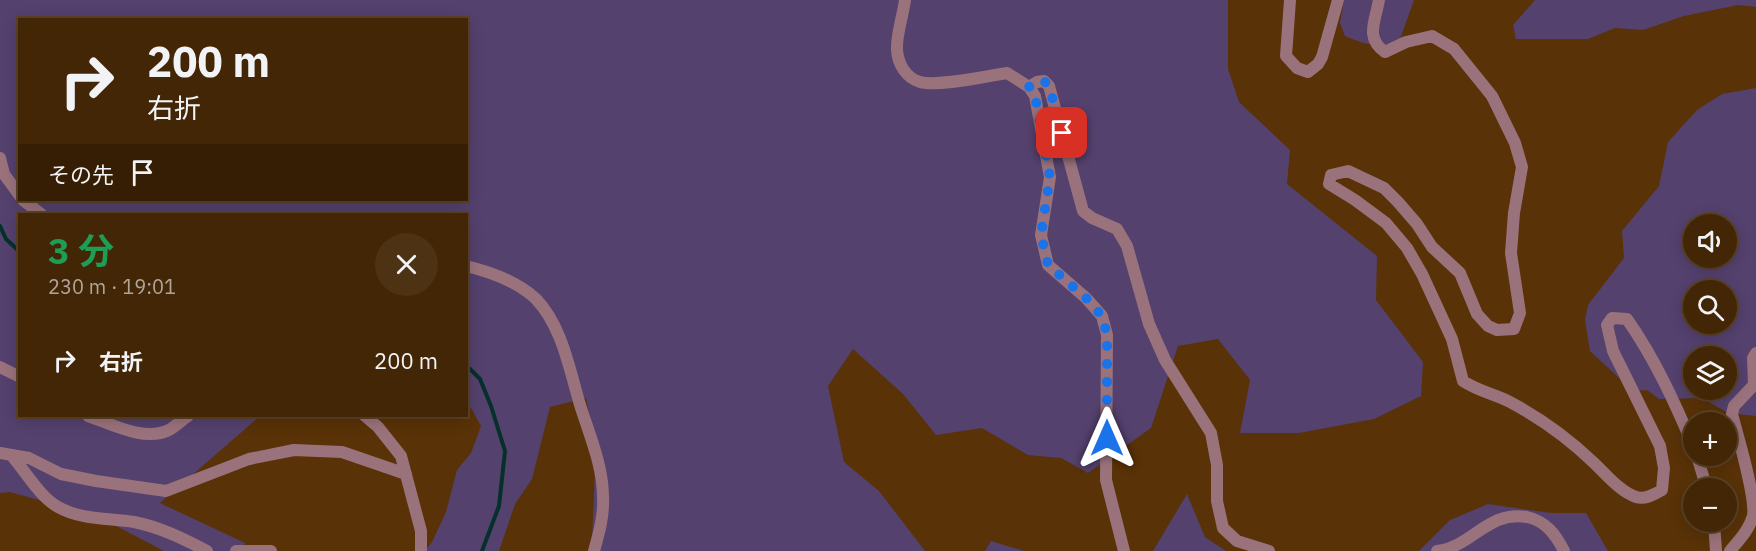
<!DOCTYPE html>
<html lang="ja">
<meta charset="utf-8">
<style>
:root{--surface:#432605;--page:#4d3213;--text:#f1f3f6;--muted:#afa59a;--line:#5b4327}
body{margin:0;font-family:"IBM Plex Sans","Noto Sans JP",sans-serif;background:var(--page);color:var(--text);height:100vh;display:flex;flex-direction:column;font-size:22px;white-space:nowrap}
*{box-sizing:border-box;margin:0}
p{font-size:20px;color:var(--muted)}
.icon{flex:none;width:33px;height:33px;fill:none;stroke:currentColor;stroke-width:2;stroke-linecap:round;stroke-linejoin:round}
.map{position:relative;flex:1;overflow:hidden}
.side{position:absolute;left:18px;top:213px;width:450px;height:204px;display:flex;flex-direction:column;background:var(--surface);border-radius:0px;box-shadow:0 3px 15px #0003,0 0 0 2px var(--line)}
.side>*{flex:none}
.banner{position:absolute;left:18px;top:18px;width:450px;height:183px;border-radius:0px;box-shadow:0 3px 15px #0003,0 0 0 2px var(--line);background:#432605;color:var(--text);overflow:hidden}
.fabs{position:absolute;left:1683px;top:214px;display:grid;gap:12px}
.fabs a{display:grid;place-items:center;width:54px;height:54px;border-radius:50%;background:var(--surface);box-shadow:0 3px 15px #0003,0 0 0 2px var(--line);font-size:30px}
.pin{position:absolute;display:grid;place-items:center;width:51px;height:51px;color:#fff;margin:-26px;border-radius:12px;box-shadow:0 3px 9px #0006}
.me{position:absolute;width:66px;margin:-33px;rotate:0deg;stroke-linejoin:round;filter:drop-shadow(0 0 4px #0008)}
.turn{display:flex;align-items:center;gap:21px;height:126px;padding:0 30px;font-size:27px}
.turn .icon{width:78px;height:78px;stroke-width:2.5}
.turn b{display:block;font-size:42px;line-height:51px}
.then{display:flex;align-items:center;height:57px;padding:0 30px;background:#0003;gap:12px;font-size:22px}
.round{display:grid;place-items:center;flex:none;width:63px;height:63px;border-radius:32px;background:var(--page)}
.overview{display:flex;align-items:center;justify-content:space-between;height:102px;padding:0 30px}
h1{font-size:36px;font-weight:700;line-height:45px;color:#1e9e55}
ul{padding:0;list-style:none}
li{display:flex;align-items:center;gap:18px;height:90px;padding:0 30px}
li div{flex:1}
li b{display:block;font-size:22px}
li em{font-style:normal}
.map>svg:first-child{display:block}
</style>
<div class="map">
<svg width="1756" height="551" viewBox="0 0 1756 551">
<rect width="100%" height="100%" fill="#593207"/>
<!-- green -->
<path fill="#54416e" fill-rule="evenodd" d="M0 0H1228V69L1239 102 1290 150 1287 184 1377 256 1376 300 1423 362 1421 396 1374 419 1299 433H1240L1250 380 1218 339 1178 346 1151 428 1088 473 1061 458 1028 455 982 428 936 435 903 394 853 349 828 386 844 462 879 491 925 551H589L592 542 596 447 586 398 550 407 532 479 515 504 499 551H425L432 542 446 512 457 470 471 453 481 426 467 401 466 214H20V416H260L160 503 245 543 241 551H164L99 517 10 492 0 493ZM20 20H466V200H20Z
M1344 0H1414L1399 42C1381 49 1363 44 1345 36L1340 23Z
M1535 0H1756V7L1738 5 1684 16 1643 30 1615 28 1588 39H1516L1513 25Z
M1756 88V416L1728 413 1702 398 1659 399 1647 390 1633 391 1590 351 1585 320 1588 305 1624 258 1622 231 1659 186 1668 142 1697 110 1722 94ZM1694 225H1726V258H1694ZM1694 291H1726V324H1694ZM1694 357H1726V390H1694Z
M1187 494 1205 537 1226 551H1153Z
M1488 504 1551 513H1586L1608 551H1419L1450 520Z
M991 541 1024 551H985Z"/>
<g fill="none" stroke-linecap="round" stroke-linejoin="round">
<!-- stream -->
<path stroke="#06302b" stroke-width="4" d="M0 226 6 239 20 252
M466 365 480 379 491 406 505 451 499 506 482 551"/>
<!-- minor -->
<path stroke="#9a727c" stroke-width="12" d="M905 0C903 16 896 35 897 50 898 64 906 78 920 82 938 87 987 76 1007 73L1029 87 1035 96 1050 177 1041 235 1048 265 1086 298 1102 316 1107 335 1106 480 1124 551
M1290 0 1286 56 1297 68 1308 72 1318 64 1322 57 1338 0
M1379 0C1375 22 1365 38 1385 52L1406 42 1432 36 1454 49 1492 96 1515 143 1522 167 1514 213 1511 253 1520 313 1514 329 1497 330 1488 326 1477 314 1460 273 1432 247 1417 224 1398 202 1384 188 1348 171 1331 175 1329 184 1355 200 1386 223 1407 248 1422 274 1452 339 1463 381C1478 391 1494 394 1510 402 1540 418 1568 438 1593 462 1606 474 1619 491 1636 497 1645 500 1655 494 1662 490L1664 468 1660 446 1613 351 1607 325 1612 318 1627 319C1655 359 1675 403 1694 448
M1029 87 1037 82 1044 81 1049 86 1083 211 1092 218 1117 229 1127 246 1149 324 1165 360 1211 433 1217 465V501L1223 528 1237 541 1269 551
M0 158 4 174 20 196
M23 200 41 214
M466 266C491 272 517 281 536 299 563 327 570 373 581 408 590 436 603 467 603 497 604 516 599 533 594 551
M0 367 20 377
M88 416C112 424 144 442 169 430 176 426 182 420 188 416
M365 416 378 427 401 456 421 531V551
M0 453 29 458 61 474 96 481 166 491 249 459 294 450 342 452 406 474
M12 456C26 472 40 497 58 507 81 520 109 518 134 522 160 527 184 539 207 551
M1697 456 1707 489
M1714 522 1716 551
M236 551H271
M1437 551C1472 547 1488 510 1527 517 1546 521 1556 535 1564 551
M1730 551C1739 540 1749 530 1753 516 1756 496 1738 437 1732 414L1734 406 1754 385 1753 358 1756 353"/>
</g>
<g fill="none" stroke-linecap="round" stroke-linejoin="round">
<!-- route -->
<path stroke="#1a73e8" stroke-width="10" stroke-dasharray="0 18" d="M1062 133 1049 86 1044 81 1037 82 1029 87 1035 96 1050 177 1041 235 1048 265 1086 298 1102 316 1107 335V438"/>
</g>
</svg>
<div class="fabs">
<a><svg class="icon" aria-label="sound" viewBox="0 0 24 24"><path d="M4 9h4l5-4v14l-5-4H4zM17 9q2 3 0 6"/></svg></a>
<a><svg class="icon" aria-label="search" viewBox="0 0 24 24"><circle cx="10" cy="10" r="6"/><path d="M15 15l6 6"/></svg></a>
<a><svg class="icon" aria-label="layers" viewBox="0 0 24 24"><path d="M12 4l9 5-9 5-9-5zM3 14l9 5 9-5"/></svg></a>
<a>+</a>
<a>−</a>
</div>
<div class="pin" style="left:1062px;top:133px;background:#d93025"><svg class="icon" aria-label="arrive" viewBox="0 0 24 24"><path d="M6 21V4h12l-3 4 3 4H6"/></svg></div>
<svg class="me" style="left:1107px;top:438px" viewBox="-20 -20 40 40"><path d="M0-17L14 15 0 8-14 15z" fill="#1a73e8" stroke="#fff" stroke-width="4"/></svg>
<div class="banner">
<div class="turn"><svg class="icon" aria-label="right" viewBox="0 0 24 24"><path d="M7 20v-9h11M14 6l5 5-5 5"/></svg><div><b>200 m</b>右折</div></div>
<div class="then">その先<svg class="icon" aria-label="arrive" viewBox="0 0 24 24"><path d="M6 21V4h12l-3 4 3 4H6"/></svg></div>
</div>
<section class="side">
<div class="overview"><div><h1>3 分</h1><p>230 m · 19:01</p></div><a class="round"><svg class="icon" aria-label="close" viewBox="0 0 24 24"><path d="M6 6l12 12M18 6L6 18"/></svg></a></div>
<ul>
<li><svg class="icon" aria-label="right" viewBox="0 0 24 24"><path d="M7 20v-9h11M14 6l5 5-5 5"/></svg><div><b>右折</b></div><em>200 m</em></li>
</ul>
</section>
</div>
